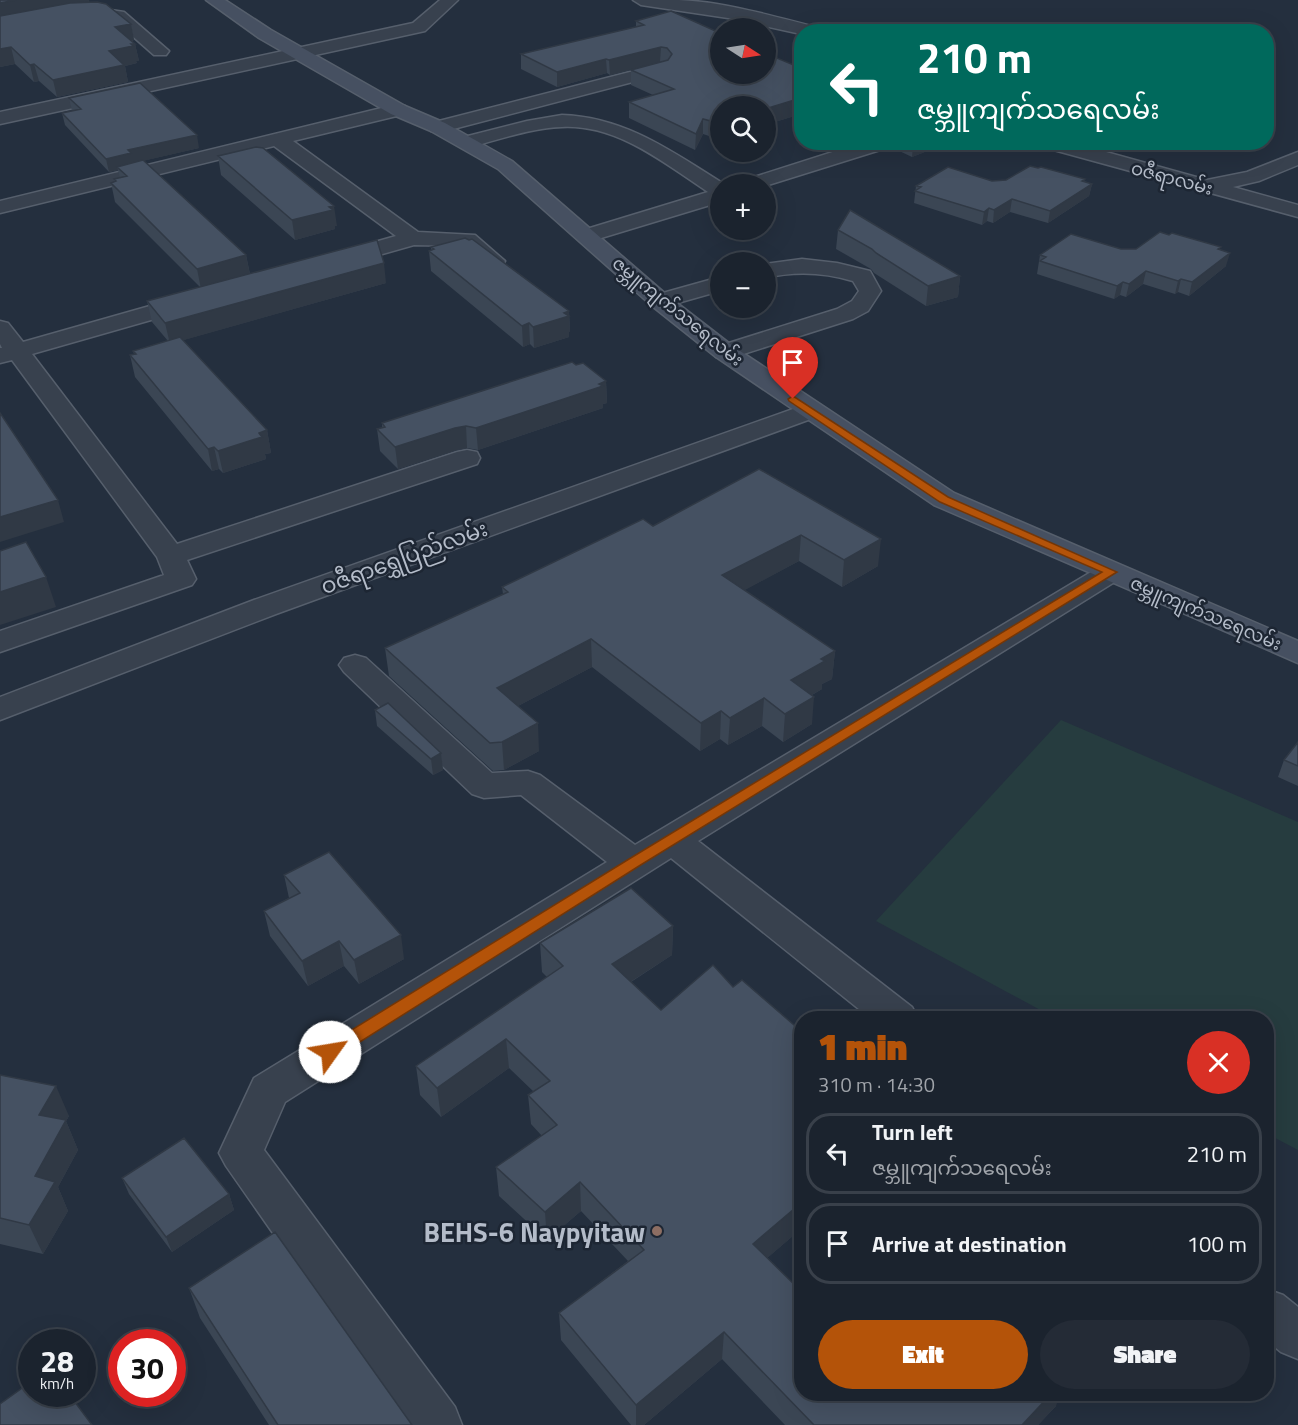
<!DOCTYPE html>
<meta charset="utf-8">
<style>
:root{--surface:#1b232e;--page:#242b36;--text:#f1f3f6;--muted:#a0a4aa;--line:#39404a;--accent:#b45309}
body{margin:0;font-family:"Titillium Web","Noto Sans Myanmar",sans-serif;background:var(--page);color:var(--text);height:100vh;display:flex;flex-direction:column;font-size:22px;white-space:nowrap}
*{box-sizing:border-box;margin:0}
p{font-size:20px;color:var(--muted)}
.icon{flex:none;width:33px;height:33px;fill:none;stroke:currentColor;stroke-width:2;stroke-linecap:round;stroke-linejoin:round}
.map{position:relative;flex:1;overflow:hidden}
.drawer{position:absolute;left:794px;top:1011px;width:480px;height:390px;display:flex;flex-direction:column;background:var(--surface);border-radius:24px;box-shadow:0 6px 24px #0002,0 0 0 2px var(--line)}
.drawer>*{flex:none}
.hud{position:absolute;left:794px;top:24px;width:480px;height:126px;border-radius:24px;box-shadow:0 6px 24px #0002,0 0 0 2px var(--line);background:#00695c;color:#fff;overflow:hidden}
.needle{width:39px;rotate:102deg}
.tools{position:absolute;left:710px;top:18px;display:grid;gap:12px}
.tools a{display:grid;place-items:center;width:66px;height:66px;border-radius:50%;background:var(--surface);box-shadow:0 6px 24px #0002,0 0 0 2px var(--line);font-size:30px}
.speed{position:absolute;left:18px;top:1329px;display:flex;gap:12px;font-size:30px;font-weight:700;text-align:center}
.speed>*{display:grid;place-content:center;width:78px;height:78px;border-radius:50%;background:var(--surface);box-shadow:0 6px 24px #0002,0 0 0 2px var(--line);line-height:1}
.speed small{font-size:15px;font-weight:400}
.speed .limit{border:9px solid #d22;background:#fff;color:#111}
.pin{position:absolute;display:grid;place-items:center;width:51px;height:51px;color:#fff;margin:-62px -26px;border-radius:50% 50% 50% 0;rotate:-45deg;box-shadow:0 0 6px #0007}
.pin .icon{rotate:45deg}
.me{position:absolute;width:66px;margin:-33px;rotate:58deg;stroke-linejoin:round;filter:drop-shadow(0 0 4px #0008)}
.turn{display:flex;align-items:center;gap:21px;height:126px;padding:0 24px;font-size:27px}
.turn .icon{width:78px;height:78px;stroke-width:2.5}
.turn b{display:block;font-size:42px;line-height:51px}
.round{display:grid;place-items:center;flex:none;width:63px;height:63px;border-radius:32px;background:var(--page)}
.summary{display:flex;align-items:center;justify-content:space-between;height:102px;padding:0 24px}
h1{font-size:36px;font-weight:800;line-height:45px;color:var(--accent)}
.primary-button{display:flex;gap:12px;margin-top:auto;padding:12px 24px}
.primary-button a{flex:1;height:69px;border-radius:36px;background:var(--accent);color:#fff;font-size:24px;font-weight:800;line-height:69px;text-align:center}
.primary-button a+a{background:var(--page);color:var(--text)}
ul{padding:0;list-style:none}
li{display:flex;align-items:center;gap:18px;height:81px;margin:0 12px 9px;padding:0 12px;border:3px solid var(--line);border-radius:24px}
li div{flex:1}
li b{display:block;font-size:22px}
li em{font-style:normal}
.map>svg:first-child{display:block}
</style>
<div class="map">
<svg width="1298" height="1425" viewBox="0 0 1298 1425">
<rect width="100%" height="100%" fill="#242f3e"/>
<!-- green -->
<path fill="#263c3f" d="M1061 720 1298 822V1150L1266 1133V1018H1055L876 921Z"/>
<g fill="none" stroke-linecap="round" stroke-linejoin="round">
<defs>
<path id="minor" d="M440 0H458L425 31 0 124V112L413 23Z
M633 0C648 0 664 0 679 0 726 2 775 17 820 28L822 32H801V34L728 18 641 5Z
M91 7 124 12 169 51 166 55H154L113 19 85 15 83 12 85 9Z
M661 64 667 65 670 69 667 73 438 133 431 131 428 127 431 123Z
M398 104 405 106 407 110 405 114 293 141 418 232 475 235 505 261 502 266 494 268 486 266 461 246 414 245 337 267 329 265 326 260 329 255 396 236 274 146 0 213V201Z
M562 115C625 117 673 152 724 184H720V202L588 242 580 241 577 236 580 231 708 192C664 163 617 124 562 127 530 128 498 140 467 148L460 146 457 142 460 138 527 121Z
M864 142H895L893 146 765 186V184H742L745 180Z
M1037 142H1070L1207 180 1247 172 1298 152V165L1259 181 1233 187 1298 205V217L1039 146Z
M802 259 837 263 870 271 881 291 868 311 853 319 734 357 725 359 716 357 713 352 716 347 837 309 852 301 859 291 853 281C823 272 795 271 765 278V264Z
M720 277V291L660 308 652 306 648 301 652 296Z
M192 294 200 296 204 301 200 306 32 354 177 544 457 452 467 450 477 452 480 458 477 464 187 560 196 579 192 585 0 652V631L164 575 157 557 12 360 0 363V348H2L0 344V321L8 323 23 342Z
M810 403 819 406 823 411 819 416 276 614 0 720V697L254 600Z
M1111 563 1121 566 1126 572 1121 578 698 841 912 1007 918 1018H870L671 858 285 1102 264 1150 455 1407 462 1425H407L226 1166 219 1153 254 1078 607 862 521 795 484 798 472 794 344 672 339 665 344 658 355 655 366 658 492 773 528 771 540 775 635 845 1101 566Z
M1266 1289 1283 1295 1298 1307V1359L1281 1352 1266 1340Z"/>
<path id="secondary" d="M206 0H225L271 30 405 106 445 123 512 161 668 296 734 347 954 493 1298 641V663L934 505 716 357 652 306 498 169 431 131 391 114 259 38Z"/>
</defs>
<!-- minor casing -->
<use href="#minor" stroke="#565f6c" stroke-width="3"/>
<!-- secondary casing -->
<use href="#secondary" stroke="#565f6c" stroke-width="3"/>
<!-- minor -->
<use href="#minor" fill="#38414e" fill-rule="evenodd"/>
<!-- secondary -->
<use href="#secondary" fill="#465061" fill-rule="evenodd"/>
</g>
<!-- wall -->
<path fill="#3b4654" d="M0 0H89V2L131 24 134 40 132 41 135 44 139 61H136L137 63 125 66 128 82 57 97 39 81 34 82 15 64 0 67Z
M636 21 801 68V114L765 125 720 106V138L718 139 703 134 695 150 629 118V102L653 95 631 85V70L661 62 610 75 607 73 557 87 521 69V54L636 27Z
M69 98 199 148 133 163 246 255 250 274 386 283 183 340 267 430 271 453 265 454 266 459 223 473 219 469 212 471 135 377 130 355 134 354 133 351 168 341 152 322 147 301 200 287 115 202 111 183 114 182V179L120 178 118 170 109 172 65 125 62 113 72 111Z
M894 142H950L912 157 893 148Z
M218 156 337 226H335V229L295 240 221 175Z
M1085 179 1084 181 1092 184 1089 196 1048 223 1010 212 993 223 987 221 982 225 914 203 916 186 992 181Z
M838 230 960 276 958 297 926 306 874 273 871 269 836 249Z
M431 247 569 311 570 332H569V337L534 348 530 344 523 347 431 271 429 251 431 250Z
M1121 249 1220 250 1226 266 1189 296 1178 292 1175 294 1143 284 1126 297 1120 295 1114 299 1037 274 1040 255Z
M576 365 606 381 607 403 603 404V408L478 450 467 448 457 450 398 469 380 451 377 429 382 428V423Z
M759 469 878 566 842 587 799 561 744 590 835 651 832 679 822 684V689L812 695V724L783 742 762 726 728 745 720 739 700 751 592 667 518 706 539 751 504 770 493 771 389 676 385 648 503 594 502 587 653 526Z
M375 710 441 753 443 770 433 775 377 726Z
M1298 742V786L1278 777 1284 760Z
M284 875 404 959 359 984 344 966 308 986 270 936 264 911 289 898Z
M673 926 672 955 631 982 801 1229 767 1258 908 1396 1056 1406 1038 1425H785L722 1359 644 1425H631L561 1340 559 1313 628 1261 581 1211 547 1240 499 1196 496 1167 542 1136 531 1124 528 1095 534 1092 509 1068 441 1117 420 1095 416 1066 547 977 542 972 540 943Z
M0 1075 69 1116 66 1121 78 1150 58 1187 68 1211 43 1254 0 1244Z
M122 1178 229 1194 234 1210 172 1252 129 1194Z
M189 1288 412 1425H269L200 1318Z"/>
<!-- shaded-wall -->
<path fill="#303945" d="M16 0H89L90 4 0 20V3Z
M131 24 134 40 118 43 115 27Z
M135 44 139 61H136L137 63 125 66 128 82 57 97 53 80 109 51Z
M11 47 15 64 0 67V49Z
M661 47 660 62 610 75 609 60Z
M606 59 607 73 557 87V72Z
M34 64 39 81 34 82 30 65Z
M801 98V114L765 125V109Z
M703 119V134L695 150 696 134Z
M718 123H720V138L718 139Z
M197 135 199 148 117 167 118 170 109 172 106 159 128 150Z
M921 142H950L912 157 913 145Z
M1085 179 1083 189 1092 184 1089 196 1048 223 1050 211Z
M1012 199 1010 212 993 223 994 210Z
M334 206 337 226H335V229L295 240 292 220Z
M989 208 987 221 982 225 984 212Z
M1230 253 1226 266 1189 296 1192 282Z
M246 255 250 275 201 289 197 269Z
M384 263 386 283 170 344 165 323Z
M1146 271 1143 284 1126 297 1129 284Z
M960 276 958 297 926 306 928 286Z
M1181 279 1178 292 1175 294 1178 281Z
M1123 282 1120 295 1114 299 1117 286Z
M569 311 570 332H569V337L534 348 533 327Z
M529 323 530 344 523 347 522 326Z
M606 381 607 403 603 404V408L478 450 476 428Z
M466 426 467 448 457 450 398 469 395 447 455 428Z
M267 430 271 453 265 454 266 459 223 473 218 451 259 433Z
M214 447 219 469 212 471 208 449Z
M58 500 64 522 0 542V517Z
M801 535 799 561 721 603 722 575Z
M881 539 878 566 842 587 844 560Z
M46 577 56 607 0 625V592Z
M591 639 592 667 499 716 497 688Z
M835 651 832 679 822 684V689L789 708 791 680 821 659Z
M814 697 812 724 783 742 785 714Z
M764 698 762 726 728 745 730 718Z
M721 711 720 739 700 751 701 723Z
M538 723 539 751 504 770 502 742Z
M441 753 443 770 433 775 431 759Z
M673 926 672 955 613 993 612 964Z
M401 935 404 959 359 984 354 960Z
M339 941 344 966 308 986 302 961Z
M506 1039 509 1068 441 1117 437 1088Z
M56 1086 69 1116 66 1121 78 1150 58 1187 68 1211 43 1254 29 1225 35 1176 39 1115Z
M580 1182 581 1211 547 1240 545 1212Z
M801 1183V1229L751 1272 753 1244 796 1188Z
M229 1194 234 1210 172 1252 166 1237Z
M724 1332 722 1359 644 1425H636V1405Z
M1051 1394H1060L1056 1406 1038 1425H1022Z"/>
<!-- building -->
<path fill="#455162" stroke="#303945" stroke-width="1.5" d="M0 0H16L0 3Z
M97 2 106 4 131 24 115 27 135 44H131L133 46 109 51 124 65 53 80 34 64 30 65 11 47 0 49V16L70 3Z
M671 11 720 33V74H765V53L801 68V98L765 109V106H720V123H718L703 119 696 134 629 102 674 89 631 70 668 60 672 54 667 48 661 47 609 60 606 59 557 72 521 54 644 25 636 21Z
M140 83 197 135 128 150 131 153 106 159 62 113 81 109 69 98Z
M907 142H921L913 145Z
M256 147 263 148 334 206 329 207 333 210 292 220 218 156Z
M143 160 246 255 197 269 111 183 116 181 114 179 127 176 117 167Z
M1030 166 1038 168 1041 167 1085 179 1082 181 1092 184 1050 211 1012 199 994 210 989 208 984 212 915 191 921 187 916 186 948 167 992 181 1006 180Z
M850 210 960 276 928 286 876 253 872 249 838 230Z
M1160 232 1169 235 1172 233 1221 247 1218 249 1230 253 1192 282 1181 279 1178 281 1146 271 1129 284 1123 282 1117 286 1040 261 1046 257 1040 255 1071 234 1121 249H1136Z
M465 238 469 240 472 239 569 311 564 313 569 316 533 327 529 323 522 326 429 251 434 249 431 247Z
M377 240 384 263 165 323 147 301Z
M180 337 267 430 259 433 262 437 218 451 214 447 208 449 130 355 136 354 133 351Z
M572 362 576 365 583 363 606 381 599 384 603 386 476 428 466 426 455 428 395 447 377 429 385 427 382 423Z
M0 413 58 500 0 517Z
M759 469 881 539 844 560 801 535 722 575 835 651 821 659 825 661 791 680 814 697 785 714 764 698 730 718 721 711 701 723 591 639 497 688 538 723 502 742 490 743 385 648 508 592 502 587 643 519 653 526Z
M26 542 46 577 0 592V551Z
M388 703 441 753 431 759 375 710Z
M1298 742V766L1284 760Z
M329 852 401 935 354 960 339 941 302 961 264 911 300 893 284 875Z
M631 888 673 926 612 964 661 1010 713 965 733 987 742 980 801 1031V1183L796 1188 801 1193V1203L753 1244 801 1291V1394H905L908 1396 910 1394H1051L1022 1425H814L724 1332 636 1405 559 1313 644 1250 580 1182 545 1212 496 1167 557 1125 528 1095 550 1081 506 1039 437 1088 416 1066 563 966 540 943Z
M0 1075 56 1086 39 1115 66 1120 35 1176 55 1182 29 1225 0 1218Z
M184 1138 229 1194 166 1237 122 1178Z
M275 1232 412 1425H278L189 1288Z
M32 1381V1394H69L92 1425H0V1404Z"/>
<!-- route -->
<path fill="#b45309" stroke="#753606" stroke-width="1.5" d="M793 396 948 497 1117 572 639 866 336 1057 330 1059 324 1057 322 1052 324 1047 629 859 1102 572 940 502 789 401 788 399Z"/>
<!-- markers -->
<circle fill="#8d6e63" stroke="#1d2633" stroke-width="2" cx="657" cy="1231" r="6"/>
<g text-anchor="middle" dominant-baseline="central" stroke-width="5" stroke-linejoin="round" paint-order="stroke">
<!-- far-street labels -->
<g font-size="18" fill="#b4bcc9" stroke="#1d2633">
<text transform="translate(1172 178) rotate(15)">ဝဇီရာလမ်း</text>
<text transform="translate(678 311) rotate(39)">ဇမ္ဘူကျက်သရေလမ်း</text>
<text transform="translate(1206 613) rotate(23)">ဇမ္ဘူကျက်သရေလမ်း</text>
</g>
<!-- street labels -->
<g font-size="22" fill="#b4bcc9" stroke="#1d2633">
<text transform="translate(404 557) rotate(-20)">ဝဇီရာရွှေပြည်လမ်း</text>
</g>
<!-- near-poi labels -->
<g font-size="27" font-weight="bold" fill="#b4bcc9" stroke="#1d2633" text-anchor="end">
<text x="645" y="1231">BEHS-6 Naypyitaw</text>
</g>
</g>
</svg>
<div class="tools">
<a><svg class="needle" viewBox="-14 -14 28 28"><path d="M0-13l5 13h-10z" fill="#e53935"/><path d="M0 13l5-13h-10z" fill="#a0a4aa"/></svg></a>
<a><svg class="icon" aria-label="search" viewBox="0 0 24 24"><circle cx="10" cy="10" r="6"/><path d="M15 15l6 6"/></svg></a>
<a>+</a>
<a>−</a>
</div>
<div class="speed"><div>28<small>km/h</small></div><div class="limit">30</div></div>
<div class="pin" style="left:793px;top:399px;background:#d93025"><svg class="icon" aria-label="arrive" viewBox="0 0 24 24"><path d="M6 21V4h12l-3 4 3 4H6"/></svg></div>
<svg class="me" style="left:330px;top:1052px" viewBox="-20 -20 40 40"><circle r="19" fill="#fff"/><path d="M0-13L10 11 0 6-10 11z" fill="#b45309"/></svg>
<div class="hud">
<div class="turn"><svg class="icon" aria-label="left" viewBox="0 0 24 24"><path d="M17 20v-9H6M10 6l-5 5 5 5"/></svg><div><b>210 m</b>ဇမ္ဘူကျက်သရေလမ်း</div></div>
</div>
<section class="drawer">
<div class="summary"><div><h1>1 min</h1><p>310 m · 14:30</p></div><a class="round" style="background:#d93025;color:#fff"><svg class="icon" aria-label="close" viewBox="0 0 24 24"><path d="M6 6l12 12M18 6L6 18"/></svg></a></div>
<ul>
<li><svg class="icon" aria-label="left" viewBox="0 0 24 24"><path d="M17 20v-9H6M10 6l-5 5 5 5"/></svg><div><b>Turn left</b><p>ဇမ္ဘူကျက်သရေလမ်း</p></div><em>210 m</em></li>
<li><svg class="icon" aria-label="arrive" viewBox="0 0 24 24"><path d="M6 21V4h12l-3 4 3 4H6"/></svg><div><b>Arrive at destination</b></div><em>100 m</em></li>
</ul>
<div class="primary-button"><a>Exit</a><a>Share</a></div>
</section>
</div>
